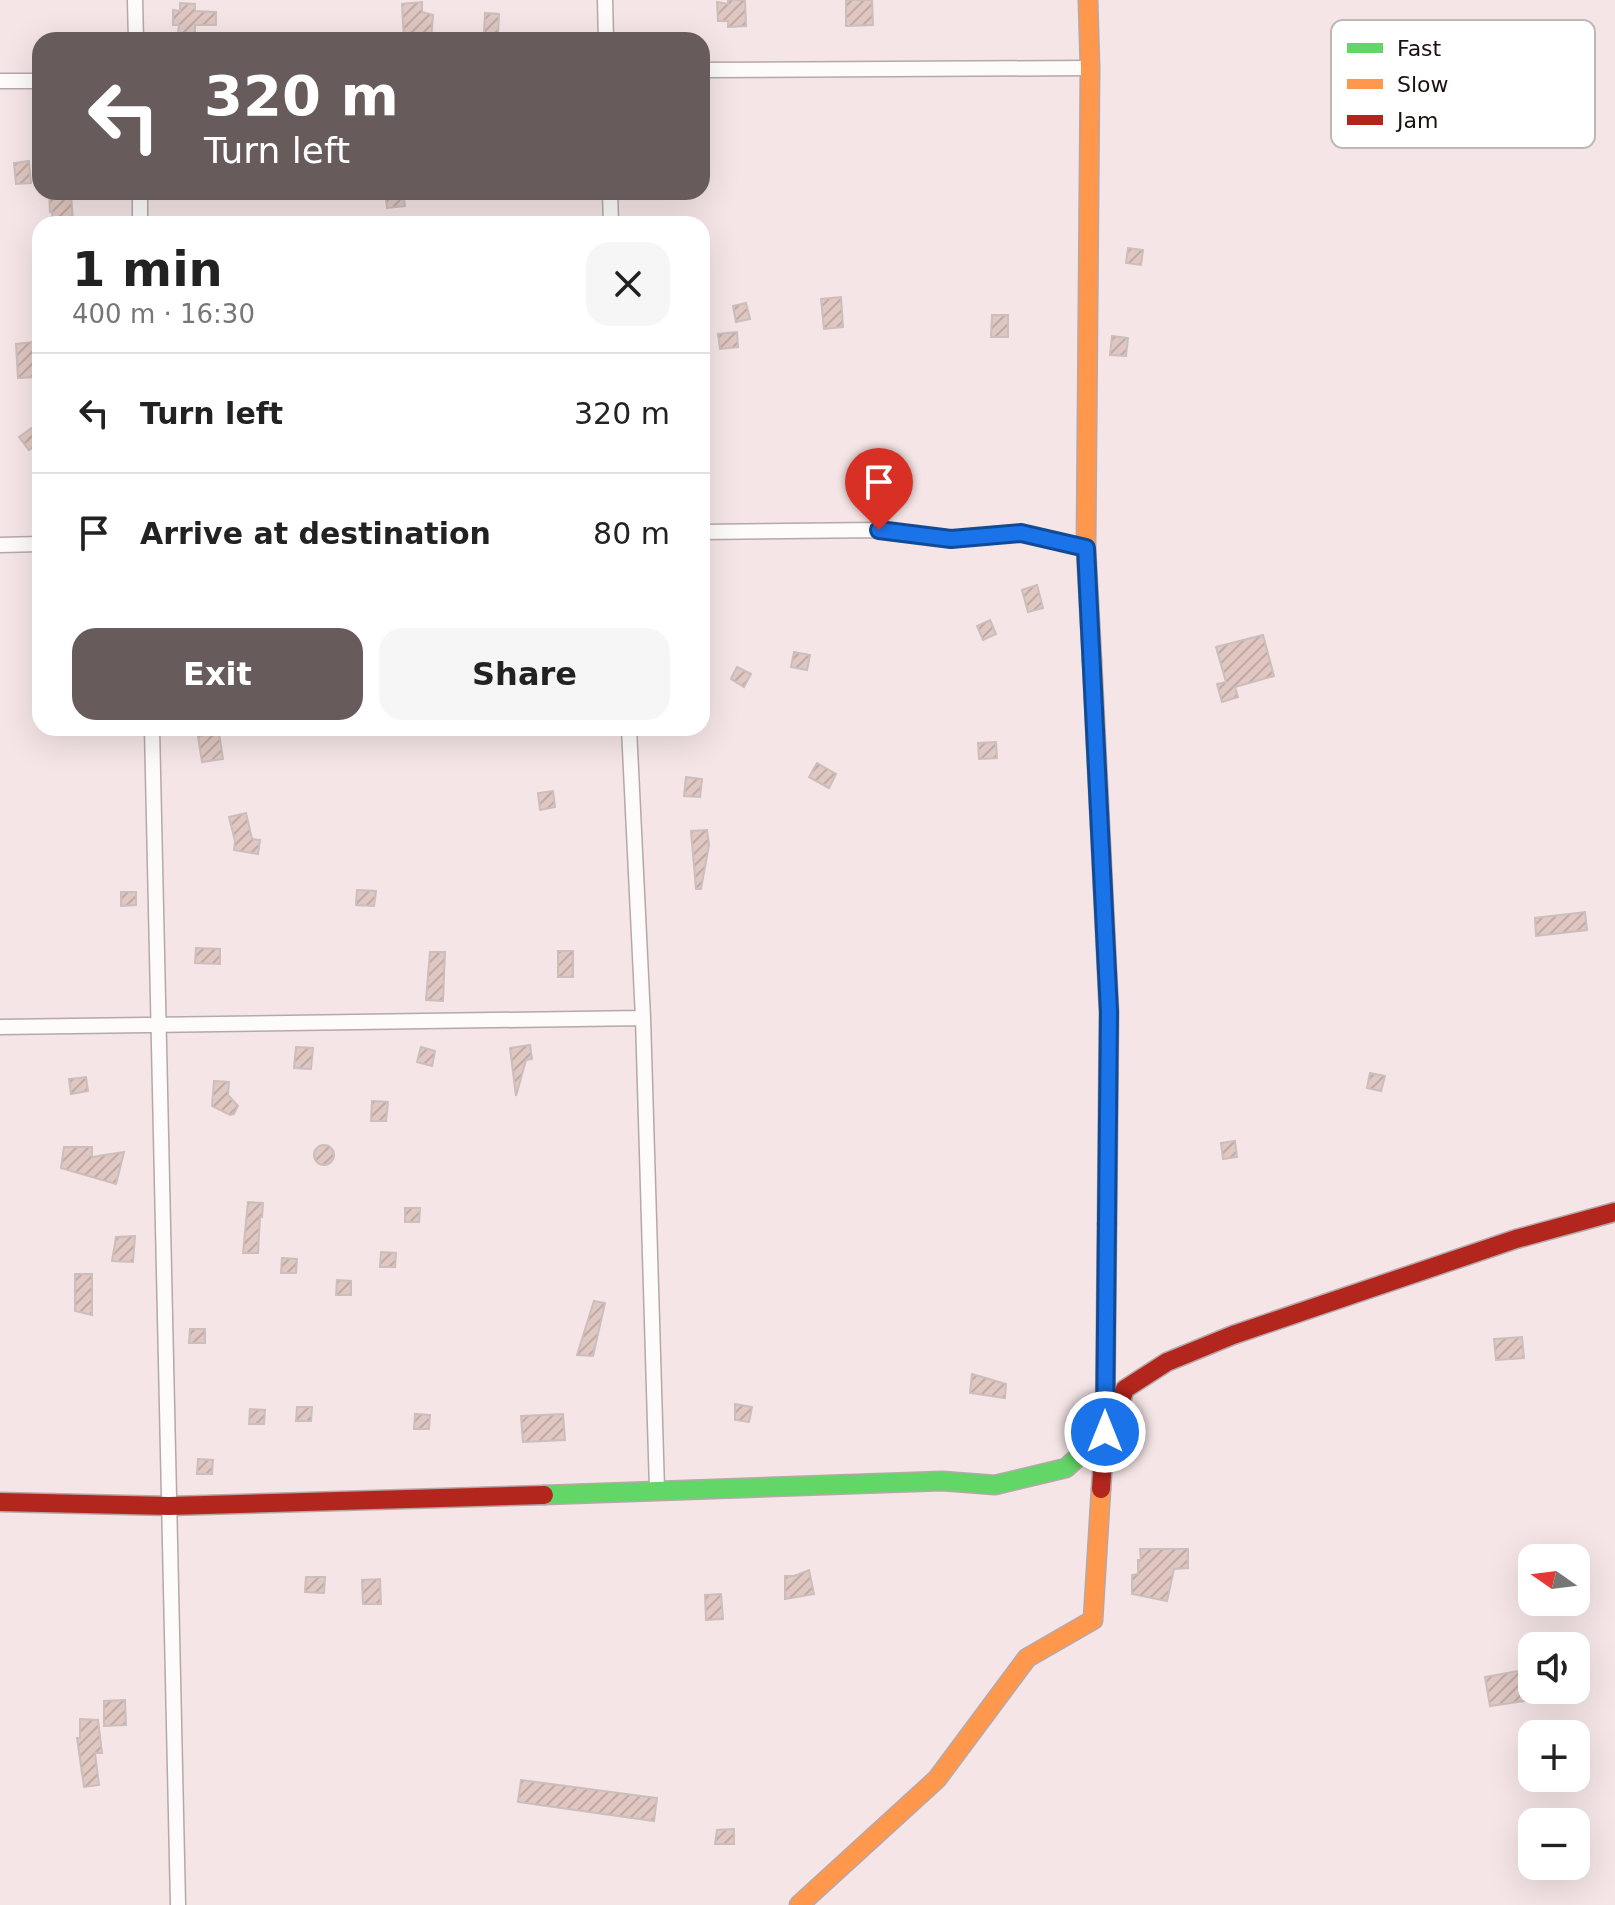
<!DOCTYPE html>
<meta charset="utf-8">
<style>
:root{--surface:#fff;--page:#f6f6f6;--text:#222;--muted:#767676;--line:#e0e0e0;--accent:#685b5c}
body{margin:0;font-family:"DejaVu Sans",sans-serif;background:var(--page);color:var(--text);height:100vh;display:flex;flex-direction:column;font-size:30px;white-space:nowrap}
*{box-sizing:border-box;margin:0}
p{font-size:26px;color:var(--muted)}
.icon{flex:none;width:44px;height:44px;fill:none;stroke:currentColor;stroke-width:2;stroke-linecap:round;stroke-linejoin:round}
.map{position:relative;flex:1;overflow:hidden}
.sheet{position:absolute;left:32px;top:216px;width:678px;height:520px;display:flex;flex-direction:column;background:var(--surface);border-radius:24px;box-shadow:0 8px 32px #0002}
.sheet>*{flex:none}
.top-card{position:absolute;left:32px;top:32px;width:678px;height:168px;border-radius:24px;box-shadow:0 8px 32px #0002;background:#685b5c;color:#fff;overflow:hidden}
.needle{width:52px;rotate:284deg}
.tools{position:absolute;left:1518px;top:1544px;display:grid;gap:16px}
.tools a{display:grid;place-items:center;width:72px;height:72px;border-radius:16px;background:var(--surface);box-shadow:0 8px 32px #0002;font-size:40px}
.pin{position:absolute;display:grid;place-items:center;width:68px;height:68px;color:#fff;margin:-82px -34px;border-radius:50% 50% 50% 0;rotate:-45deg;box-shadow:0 0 8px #0007}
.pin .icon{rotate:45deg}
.me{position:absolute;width:88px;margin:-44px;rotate:0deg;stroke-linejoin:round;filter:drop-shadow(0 0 6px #0008)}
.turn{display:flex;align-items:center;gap:28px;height:168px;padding:0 40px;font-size:36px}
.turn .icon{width:104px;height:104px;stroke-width:2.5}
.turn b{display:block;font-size:56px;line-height:68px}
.round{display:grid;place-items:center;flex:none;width:84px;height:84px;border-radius:24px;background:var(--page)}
.summary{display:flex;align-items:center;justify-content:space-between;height:136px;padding:0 40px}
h1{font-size:48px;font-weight:700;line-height:60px}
.button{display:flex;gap:16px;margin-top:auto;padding:16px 40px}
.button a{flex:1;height:92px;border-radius:24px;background:var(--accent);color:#fff;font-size:32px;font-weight:700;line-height:92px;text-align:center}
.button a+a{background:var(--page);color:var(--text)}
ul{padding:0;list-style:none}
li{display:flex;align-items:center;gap:24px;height:120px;padding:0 40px;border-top:2px solid var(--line)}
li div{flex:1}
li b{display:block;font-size:30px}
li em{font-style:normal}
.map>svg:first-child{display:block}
</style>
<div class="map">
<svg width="1615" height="1905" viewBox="0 0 1615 1905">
<defs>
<pattern id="building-hatch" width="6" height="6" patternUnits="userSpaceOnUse" patternTransform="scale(2)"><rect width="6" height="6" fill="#e0c7c1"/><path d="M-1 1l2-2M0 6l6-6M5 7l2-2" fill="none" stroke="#c0aaa5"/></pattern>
</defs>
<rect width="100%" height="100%" fill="#f5e5e6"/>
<!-- building -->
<path fill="url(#building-hatch)" stroke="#cbbebd" stroke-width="2" d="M728 0H745L746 26 728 27V21H718L717 2 728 4Z
M846 0H872L873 25 846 26Z
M422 2V12L433 15 431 40H404L402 4Z
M180 3 195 4V11L216 12V25H195V33H178L179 25H173V10L180 11Z
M485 13 499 14 498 34H484Z
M29 161 31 183 16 184 14 163Z
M49 192H71L73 224H53L52 212H50Z
M385 192H403L405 206 387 208Z
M1128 248 1143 250 1141 265 1126 263Z
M841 297 843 327 824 329 821 299Z
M746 303 750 319 736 322 733 306Z
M992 315H1008V337H991Z
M737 332 738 347 720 349 718 334Z
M1112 336 1128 338 1126 356 1110 355Z
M33 342 36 377 18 378 16 344Z
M33 427 40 436V442L29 450 19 437Z
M1037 585 1043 608 1028 612 1022 590Z
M990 620 996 634 983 640 977 626Z
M1263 635 1274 676 1235 687 1238 697 1222 702 1217 684 1226 682 1216 647Z
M794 652 810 655 807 670 791 667Z
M737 667 751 674 744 687 731 679Z
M219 733 223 759 202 762 198 736Z
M996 742 997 758 979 759 978 743Z
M817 763 836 774 829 788 809 777Z
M686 777 702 779 700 797 684 796Z
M553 791 555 807 540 810 538 793Z
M246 813 252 839 260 840 258 854 234 850 235 841 229 817Z
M707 830 709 845 701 889H696L691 831Z
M357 890 376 891 374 906 356 905Z
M121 892H136V905L121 906Z
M1585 912 1587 930 1536 936 1535 918Z
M196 948 220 949V964L195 963Z
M558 951H573V977H558Z
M430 952H445L443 1001 426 1000Z
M530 1045 532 1059 526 1060 516 1096 510 1048Z
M296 1047 313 1048 311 1069 294 1068Z
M421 1047 435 1051 432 1066 417 1062Z
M1370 1073 1385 1076 1381 1091 1367 1088Z
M86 1077 88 1091 71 1094 69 1079Z
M214 1081 229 1082 228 1095 238 1106 234 1114 230 1115 212 1106Z
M372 1101 388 1102 386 1121H371Z
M1235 1141 1237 1157 1223 1159 1221 1143Z
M314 1155a10 10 0 1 1 20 0a10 10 0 1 1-20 0Z
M64 1147H92V1157L124 1152 116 1184 61 1168Z
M248 1202 263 1203 262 1217H260L258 1253H243Z
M405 1208H420L419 1222H405Z
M135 1236 133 1262 112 1261 116 1237Z
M381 1252 396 1253 395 1267H380Z
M282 1258 297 1259 296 1273H281Z
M75 1274H92V1315L75 1311Z
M337 1280 351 1281V1295H336Z
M594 1301 605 1303 593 1356 577 1355Z
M190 1329H205V1343H189Z
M1522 1337 1524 1358 1496 1360 1494 1339Z
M972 1374 1006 1384 1005 1398 970 1393Z
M735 1404 752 1407 749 1422 735 1420Z
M297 1407H312L311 1421H296Z
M250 1409 265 1410 264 1424H249Z
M415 1414 430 1415 429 1429H414Z
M563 1414 565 1440 523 1442 521 1416Z
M198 1459 213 1460 212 1474H197Z
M1140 1549H1188V1568L1174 1569 1167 1601 1132 1594V1575L1138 1574V1560H1141Z
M809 1570 814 1594 785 1599V1576H794Z
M306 1577H325L324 1593 305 1592Z
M380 1579 381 1604H363L362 1580Z
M721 1594 723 1619 706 1620 705 1595Z
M1529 1669 1532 1700 1490 1706 1485 1677Z
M125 1700 126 1725 104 1726V1701Z
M80 1719 98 1720 102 1753H95L99 1785 84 1787 77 1738H80Z
M521 1780 657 1798 654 1821 518 1802Z
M734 1829V1844H715L717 1830Z"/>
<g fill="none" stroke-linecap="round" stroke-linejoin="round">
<defs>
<path id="street" d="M135 0 136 40
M605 0 606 40
M702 70 1090 68
M0 81H40
M140 192V224
M610 192 611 224
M702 532 879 530 951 539 1021 533 1086 548
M0 545 40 544
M152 728 178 1905
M629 728 643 1018 657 1490
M0 1027 643 1018"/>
<path id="fast" d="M1092 661 1109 1012 1107 1224
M544 1495 942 1481 995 1485 1066 1468 1105 1432 1122 1397"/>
<path id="slow" d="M1088 0 1090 68 1086 548 1092 661
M799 1905 937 1779 1027 1658 1093 1620 1101 1489"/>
<path id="jam" d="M1122 1397 1125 1389 1167 1362 1233 1335 1516 1239 1615 1212
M1101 1489 1105 1432 1107 1224
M0 1502 169 1506 544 1495"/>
</defs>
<!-- street casing -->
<use href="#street" stroke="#b5a8a9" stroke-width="17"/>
<!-- fast casing -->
<use href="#fast" stroke="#b5a8a9" stroke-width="21"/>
<!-- slow casing -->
<use href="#slow" stroke="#b5a8a9" stroke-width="21"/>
<!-- jam casing -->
<use href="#jam" stroke="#b5a8a9" stroke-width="21"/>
<!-- street -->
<use href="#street" stroke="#fefbfb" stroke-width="14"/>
<!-- fast -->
<use href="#fast" stroke="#63d668" stroke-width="18"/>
<!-- slow -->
<use href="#slow" stroke="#ff974d" stroke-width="18"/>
<!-- jam -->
<use href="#jam" stroke="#b3261e" stroke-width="18"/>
</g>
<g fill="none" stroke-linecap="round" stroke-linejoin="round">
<defs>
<path id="route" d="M879 530 951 539 1021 533 1086 548 1109 1012 1105 1432"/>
</defs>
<!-- route casing -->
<use href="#route" stroke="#114b97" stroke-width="20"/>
<!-- route -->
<use href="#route" stroke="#1a73e8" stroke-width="14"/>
</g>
<!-- legend -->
<rect x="1331" y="20" width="264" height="128" rx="12" fill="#fff" stroke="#bbb8b8" stroke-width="2"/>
<rect x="1347" y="43" width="36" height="10" fill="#63d668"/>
<rect x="1347" y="79" width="36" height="10" fill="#ff974d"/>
<rect x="1347" y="115" width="36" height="10" fill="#b3261e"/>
<g font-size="22" fill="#1c1111">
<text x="1397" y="56">Fast</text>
<text x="1397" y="92">Slow</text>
<text x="1397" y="128">Jam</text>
</g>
</svg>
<div class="tools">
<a><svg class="needle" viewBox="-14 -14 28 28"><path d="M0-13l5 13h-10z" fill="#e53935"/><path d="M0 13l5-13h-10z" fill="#767676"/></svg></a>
<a><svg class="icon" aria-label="sound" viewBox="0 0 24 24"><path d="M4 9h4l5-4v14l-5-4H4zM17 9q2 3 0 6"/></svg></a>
<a>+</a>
<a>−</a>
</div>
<div class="pin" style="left:879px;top:530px;background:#d93025"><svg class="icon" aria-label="arrive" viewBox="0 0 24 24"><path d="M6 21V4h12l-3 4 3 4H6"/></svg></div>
<svg class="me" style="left:1105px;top:1432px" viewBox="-20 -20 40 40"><circle r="17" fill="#1a73e8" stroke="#fff" stroke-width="3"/><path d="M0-11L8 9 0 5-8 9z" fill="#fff"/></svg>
<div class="top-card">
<div class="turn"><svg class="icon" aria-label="left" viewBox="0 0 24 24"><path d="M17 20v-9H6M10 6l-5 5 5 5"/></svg><div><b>320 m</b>Turn left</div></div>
</div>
<section class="sheet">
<div class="summary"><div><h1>1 min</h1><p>400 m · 16:30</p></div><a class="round"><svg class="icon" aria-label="close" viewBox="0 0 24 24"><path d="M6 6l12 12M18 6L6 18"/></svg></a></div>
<ul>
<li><svg class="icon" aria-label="left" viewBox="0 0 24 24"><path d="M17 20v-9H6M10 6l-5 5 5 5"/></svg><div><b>Turn left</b></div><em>320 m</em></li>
<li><svg class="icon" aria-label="arrive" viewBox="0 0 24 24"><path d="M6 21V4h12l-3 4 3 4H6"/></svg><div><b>Arrive at destination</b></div><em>80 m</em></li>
</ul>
<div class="button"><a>Exit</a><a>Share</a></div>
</section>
</div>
